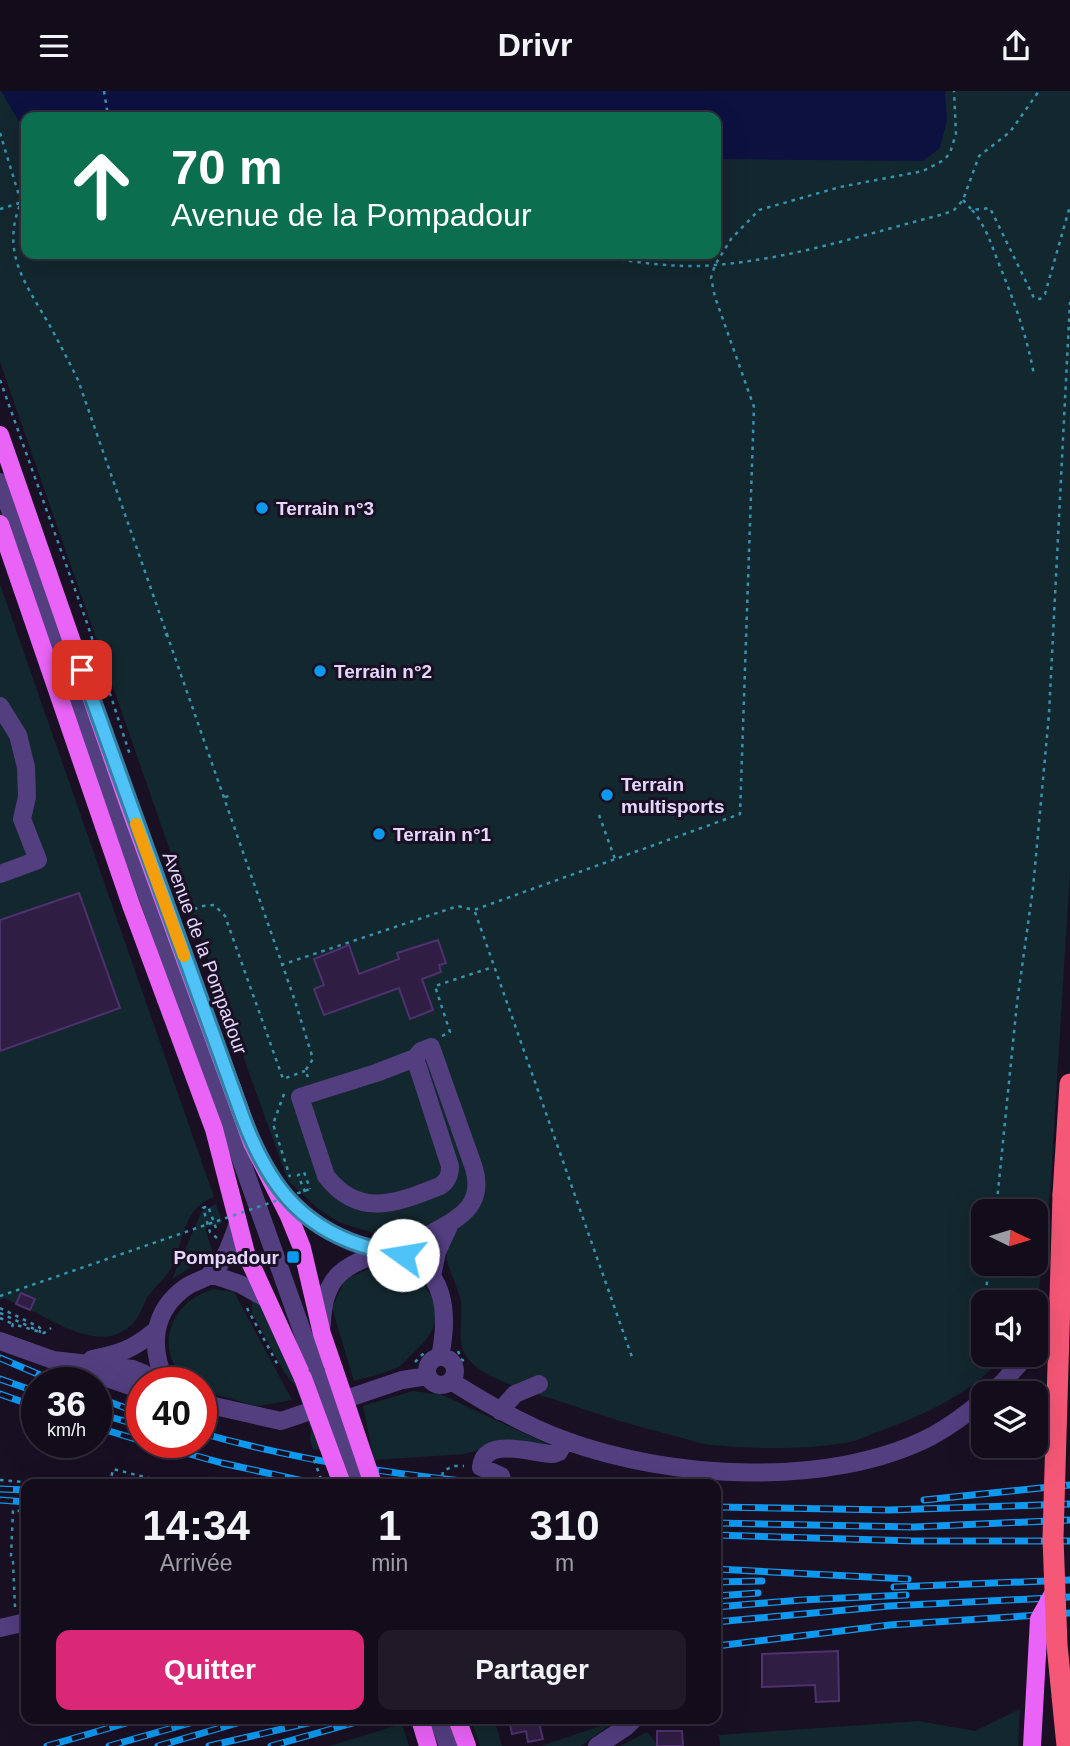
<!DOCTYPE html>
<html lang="fr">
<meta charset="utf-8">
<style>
:root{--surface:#130c1b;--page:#201a28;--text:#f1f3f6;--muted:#9d9ba3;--line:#322c3a;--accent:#db2777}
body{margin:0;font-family:Helvetica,sans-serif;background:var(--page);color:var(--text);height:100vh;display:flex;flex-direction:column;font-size:26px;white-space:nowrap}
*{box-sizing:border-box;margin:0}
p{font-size:23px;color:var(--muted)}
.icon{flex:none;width:38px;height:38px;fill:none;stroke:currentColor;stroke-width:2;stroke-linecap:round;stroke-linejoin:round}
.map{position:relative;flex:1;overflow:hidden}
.details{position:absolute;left:21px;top:1388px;width:700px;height:245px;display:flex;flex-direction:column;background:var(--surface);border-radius:14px;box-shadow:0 7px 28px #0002,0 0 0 2px var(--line)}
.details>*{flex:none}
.top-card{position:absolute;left:21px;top:21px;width:700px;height:147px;border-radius:14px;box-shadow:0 7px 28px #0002,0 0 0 2px var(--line);background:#0b6e4f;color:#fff;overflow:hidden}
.needle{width:46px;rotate:95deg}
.tools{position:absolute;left:971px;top:1108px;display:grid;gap:14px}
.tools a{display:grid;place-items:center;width:77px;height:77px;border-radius:14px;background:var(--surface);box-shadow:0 7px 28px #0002,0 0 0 2px var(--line);font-size:35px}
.speed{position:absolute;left:21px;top:1276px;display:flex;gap:14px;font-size:35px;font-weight:700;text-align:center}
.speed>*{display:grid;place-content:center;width:91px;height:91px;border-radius:50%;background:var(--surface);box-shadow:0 7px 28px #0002,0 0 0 2px var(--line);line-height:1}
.speed small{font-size:18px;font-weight:400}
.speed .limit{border:10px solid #d22;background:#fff;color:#111}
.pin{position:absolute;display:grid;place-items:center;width:60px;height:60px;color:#fff;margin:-30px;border-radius:14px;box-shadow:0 4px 10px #0006}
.me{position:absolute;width:77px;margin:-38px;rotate:283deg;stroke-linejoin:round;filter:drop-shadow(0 0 5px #0008)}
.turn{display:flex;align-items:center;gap:24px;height:147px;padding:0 35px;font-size:32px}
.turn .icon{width:91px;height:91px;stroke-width:2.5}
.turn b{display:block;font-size:49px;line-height:60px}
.eta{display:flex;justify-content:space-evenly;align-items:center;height:119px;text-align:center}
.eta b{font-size:42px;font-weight:600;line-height:49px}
.action{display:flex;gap:14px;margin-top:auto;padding:14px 35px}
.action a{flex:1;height:80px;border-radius:14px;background:var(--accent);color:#fff;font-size:28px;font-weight:600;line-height:80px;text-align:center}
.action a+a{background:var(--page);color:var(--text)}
header{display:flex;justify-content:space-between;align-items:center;height:91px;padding:0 35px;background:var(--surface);font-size:32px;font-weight:600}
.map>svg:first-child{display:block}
</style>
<header><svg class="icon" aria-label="menu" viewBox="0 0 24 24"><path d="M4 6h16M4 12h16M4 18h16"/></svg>Drivr<svg class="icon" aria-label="share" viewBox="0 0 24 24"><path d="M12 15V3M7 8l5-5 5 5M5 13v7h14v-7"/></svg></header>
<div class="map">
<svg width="1070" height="1655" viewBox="0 0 1070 1655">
<rect width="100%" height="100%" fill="#191024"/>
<!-- green -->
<path fill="#13272e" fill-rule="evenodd" d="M0 0H1070V781L1050 1102 1036 1226V1211H984V1264H1004C973 1302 926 1323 880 1340 870 1343 860 1349 850 1351 808 1359 755 1358 712 1354 699 1353 685 1347 671 1344 635 1335 600 1324 565 1312 539 1303 487 1290 469 1269 453 1252 466 1224 459 1203 448 1170 435 1162 464 1132L455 1120 413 1143H376L339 1131 320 1119 288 1090 193 826 0 271ZM26 26H716V163H26ZM984 1120H1036V1172H984Z
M0 493 214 1106C181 1118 185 1150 171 1177 165 1188 154 1196 147 1207 143 1215 140 1224 134 1231 105 1264 60 1233 30 1219L34 1208 21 1202 16 1213 4 1207 0 1209Z
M216 1113 223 1132 205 1137 213 1163 172 1188 202 1120Z
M393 1175C409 1177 418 1184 427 1198 445 1226 434 1243 412 1263 407 1268 402 1275 396 1277 383 1283 368 1286 354 1290L332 1217 345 1188 369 1178Z
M214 1198 234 1201 292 1309 259 1315 252 1314 201 1299V1292L189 1291C151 1260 170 1210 214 1198Z
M252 1207 262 1216 299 1297 321 1359 313 1358 310 1349 311 1339 297 1298 284 1281 252 1222Z
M413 1300 433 1303 434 1300 551 1355 498 1353 465 1363 374 1369 363 1315Z
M1020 1618 1018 1655H720L719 1644 919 1630 975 1640Z
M470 1628H494L502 1655H480Z
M615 1630 581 1655H541Z
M402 1633 409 1655H329Z
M647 1641 659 1655H620Z"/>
<!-- water -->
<path fill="#0d1140" d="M1 0H945L947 29 940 57 923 70 716 68V26H26V42Z"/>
<!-- building -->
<path fill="#301d44" stroke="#4f316f" stroke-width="2" d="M79 802 120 917 0 960V829Z
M438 849 446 872 439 874 441 881 422 888 433 919 410 928 399 897 324 924 314 898 324 894 314 868 349 854 359 883 399 868 397 862Z
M21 1202 35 1208 30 1219 16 1213Z
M838 1560 839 1610 816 1611 815 1594 762 1596V1563Z
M509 1628H538L543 1648 528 1651 526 1640 512 1643Z
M657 1640H682L683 1655H657Z"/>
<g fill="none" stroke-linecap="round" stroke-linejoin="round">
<!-- minor-tunnel -->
<path stroke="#382e45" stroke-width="18" stroke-dasharray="18 9" stroke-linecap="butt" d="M1036 1252 1050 1237 1067 1225"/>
<!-- path -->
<path stroke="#3694b0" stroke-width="2.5" stroke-dasharray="3.5 5" stroke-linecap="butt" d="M104 0 108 25 116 26
M0 42 21 111C0 162 26 193 50 235 60 253 69 271 78 289L295 910 313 968 305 980 308 986
M963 109 972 119 990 117 1034 207 1040 208 1045 203 1070 115
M0 118 26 110
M972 119C986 135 991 153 999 173 1014 210 1027 245 1034 284
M587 163C628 170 673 178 715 174 792 168 869 142 944 123L954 119 963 109 979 65 1010 41 1039 0
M0 289 87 532 130 664
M165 544 173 541
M225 706 233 704
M599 724 615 768
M186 821 203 815 214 814 225 825 283 988 305 980
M475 821 632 1266
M281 874 458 815 474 819 740 723 754 316 715 206 711 187 715 174 731 148 759 119 840 96 923 80 944 69 950 62 956 43 954 0
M442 945 450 941 435 895 493 876
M284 1003 273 1033 290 1086
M305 1101 298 1084 304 1081 310 1098
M996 1120 1017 912 1033 797 1049 623 1070 211
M1042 1130 1043 1112H1046
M217 1147 210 1141 203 1117 208 1115 217 1140
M985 1211 989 1172
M0 1217 39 1236 44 1242
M247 1217 279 1276
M0 1222 41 1241
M983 1222 984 1220
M0 1227 13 1233
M12 1236 13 1233 44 1242 51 1237
M458 1260 461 1268 468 1273
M415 1271 425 1261
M0 1389 46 1393
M110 1393 113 1378 172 1393
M441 1393 443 1380 454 1375H464
M15 1516 13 1471 11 1465 13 1419 26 1421"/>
<!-- minor -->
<path stroke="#533e80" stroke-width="18" d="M0 391 317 1282
M0 615 18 644 26 676 27 706 22 728 38 769 0 783
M278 1097C299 1123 329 1144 362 1155 376 1159 391 1159 404 1164 448 1182 448 1227 440 1266
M403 1164C410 1158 417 1151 425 1146 454 1129 486 1118 474 1077L431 956 421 960 415 967 376 982 300 1006 326 1085C359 1128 397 1112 440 1095 448 1090 450 1084 450 1075L415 967
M210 1183 240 1193 267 1208
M432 1185 437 1161 450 1133
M322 1233C323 1185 344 1174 386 1160
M0 1250 53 1269 133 1278 143 1282 157 1292
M427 1280a14 14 0 1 1 28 0a14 14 0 1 1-28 0Z
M92 1268C120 1263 133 1258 155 1240
M83 1279 142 1299
M451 1290C487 1313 524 1334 564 1349 669 1388 830 1398 932 1345 950 1335 968 1322 984 1308
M166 1292C149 1256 152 1220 186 1196 193 1191 203 1189 210 1184 225 1172 232 1149 238 1132
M991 1302 1004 1290 1027 1264
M201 1312 281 1330 402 1289 428 1285
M500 1320 515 1303 539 1293
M503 1393 501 1385 481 1376C485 1344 533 1363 554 1363L559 1361 565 1349
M0 1537 26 1531
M438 1628 448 1655
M597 1655 626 1636 634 1628"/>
<!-- major -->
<path stroke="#e963f6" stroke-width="18" d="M0 344 127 709 252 1052 289 1125 302 1157 322 1243 334 1278
M0 433 131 814 214 1038 246 1162 303 1287
M420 1628 428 1655
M457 1628 467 1655"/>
<!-- highway -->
<path stroke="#f55876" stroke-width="21" d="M1063 1104 1070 993"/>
<defs>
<path id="rail" d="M0 1267 59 1292
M0 1288 37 1301
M0 1303 37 1316
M96 1306 142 1323
M96 1322 142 1335
M96 1336 142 1350
M201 1342C296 1369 395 1384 494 1393
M146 1351 222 1372 317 1393
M0 1398 26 1399
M0 1409 26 1411
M924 1409 1070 1394
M716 1416 889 1419 1070 1413
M716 1432 914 1436 1070 1429
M716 1444 914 1450H1070
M716 1478 908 1488
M716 1491 762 1490
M894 1496 1070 1489
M716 1505 758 1502
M716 1516 801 1509 906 1504
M716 1531 889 1515 1070 1506
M716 1555 890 1534 1070 1522
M47 1655 140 1628
M109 1655 204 1628
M158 1655 251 1628
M209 1655 325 1628
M271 1655 367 1628"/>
</defs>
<!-- rail casing -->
<use href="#rail" stroke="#0e99f0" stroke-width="7"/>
<!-- rail -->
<use href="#rail" stroke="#191024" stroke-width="4.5" stroke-dasharray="13" stroke-linecap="butt"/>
<!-- path-bridge -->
<path stroke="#3694b0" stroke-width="2.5" stroke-dasharray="3.5 5" stroke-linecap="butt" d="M0 1205 310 1098
M314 1369 323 1393"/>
<!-- minor-bridge -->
<path stroke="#533e80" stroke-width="18" d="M317 1282 356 1393"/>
<!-- major-bridge -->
<path stroke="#e963f6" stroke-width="18" d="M334 1278 373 1393
M303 1287 342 1393
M1032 1655 1039 1528 1054 1501"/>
<!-- highway-bridge -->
<path stroke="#f55876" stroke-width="21" d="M1063 1104 1053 1447 1057 1554 1067 1655"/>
</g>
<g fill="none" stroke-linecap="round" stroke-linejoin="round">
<defs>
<path id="route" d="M82 579 243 1027C266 1088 296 1133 361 1154 375 1159 390 1159 403 1164"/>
</defs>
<!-- route casing -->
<use href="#route" stroke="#337fa1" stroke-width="18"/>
<!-- route -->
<use href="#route" stroke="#4fc3f7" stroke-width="12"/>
<!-- slow -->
<path stroke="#f59e0b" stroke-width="12" d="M136 733 184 865"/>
</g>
<!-- markers -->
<g fill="#0e99f0" stroke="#191024" stroke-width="2.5">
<circle cx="262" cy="417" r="7"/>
<circle cx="320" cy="580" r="7"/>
<circle cx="607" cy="704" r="7"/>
<circle cx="379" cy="743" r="7"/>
<rect x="286" y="1159" width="14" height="14" rx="3.5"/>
</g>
<g text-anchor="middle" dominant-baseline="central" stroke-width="6" stroke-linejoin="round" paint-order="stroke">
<!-- poi labels -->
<g font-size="19" font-weight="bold" fill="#e5d6fd" stroke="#191024" text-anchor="start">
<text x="276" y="417">Terrain n°3</text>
<text x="334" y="580">Terrain n°2</text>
<text x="621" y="693">Terrain<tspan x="621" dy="22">multisports</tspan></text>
<text x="393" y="743">Terrain n°1</text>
<text x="279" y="1166" text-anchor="end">Pompadour</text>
</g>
<!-- street labels -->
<g font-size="19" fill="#e5d6fd" stroke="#191024">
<text transform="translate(205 862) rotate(70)">Avenue de la Pompadour</text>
</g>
</g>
</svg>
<div class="tools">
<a><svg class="needle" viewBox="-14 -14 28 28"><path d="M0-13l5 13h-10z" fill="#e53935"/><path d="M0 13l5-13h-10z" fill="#9d9ba3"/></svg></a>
<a><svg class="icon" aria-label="sound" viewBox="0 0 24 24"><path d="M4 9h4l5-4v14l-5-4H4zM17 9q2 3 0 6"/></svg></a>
<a><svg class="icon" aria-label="layers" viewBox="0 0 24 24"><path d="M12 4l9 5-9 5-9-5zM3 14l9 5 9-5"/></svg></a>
</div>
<div class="speed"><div>36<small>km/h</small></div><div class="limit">40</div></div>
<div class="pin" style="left:82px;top:579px;background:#d93025"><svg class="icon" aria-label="arrive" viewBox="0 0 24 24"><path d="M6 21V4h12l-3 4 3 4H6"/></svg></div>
<svg class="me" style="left:403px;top:1164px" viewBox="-20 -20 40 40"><circle r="19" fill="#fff"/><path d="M0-13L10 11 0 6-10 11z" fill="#4fc3f7"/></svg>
<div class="top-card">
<div class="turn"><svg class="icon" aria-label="ahead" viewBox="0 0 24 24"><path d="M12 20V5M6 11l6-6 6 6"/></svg><div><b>70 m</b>Avenue de la Pompadour</div></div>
</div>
<section class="details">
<div class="eta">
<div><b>14:34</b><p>Arrivée</p></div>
<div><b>1</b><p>min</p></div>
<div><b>310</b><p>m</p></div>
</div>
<div class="action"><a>Quitter</a><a>Partager</a></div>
</section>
</div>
